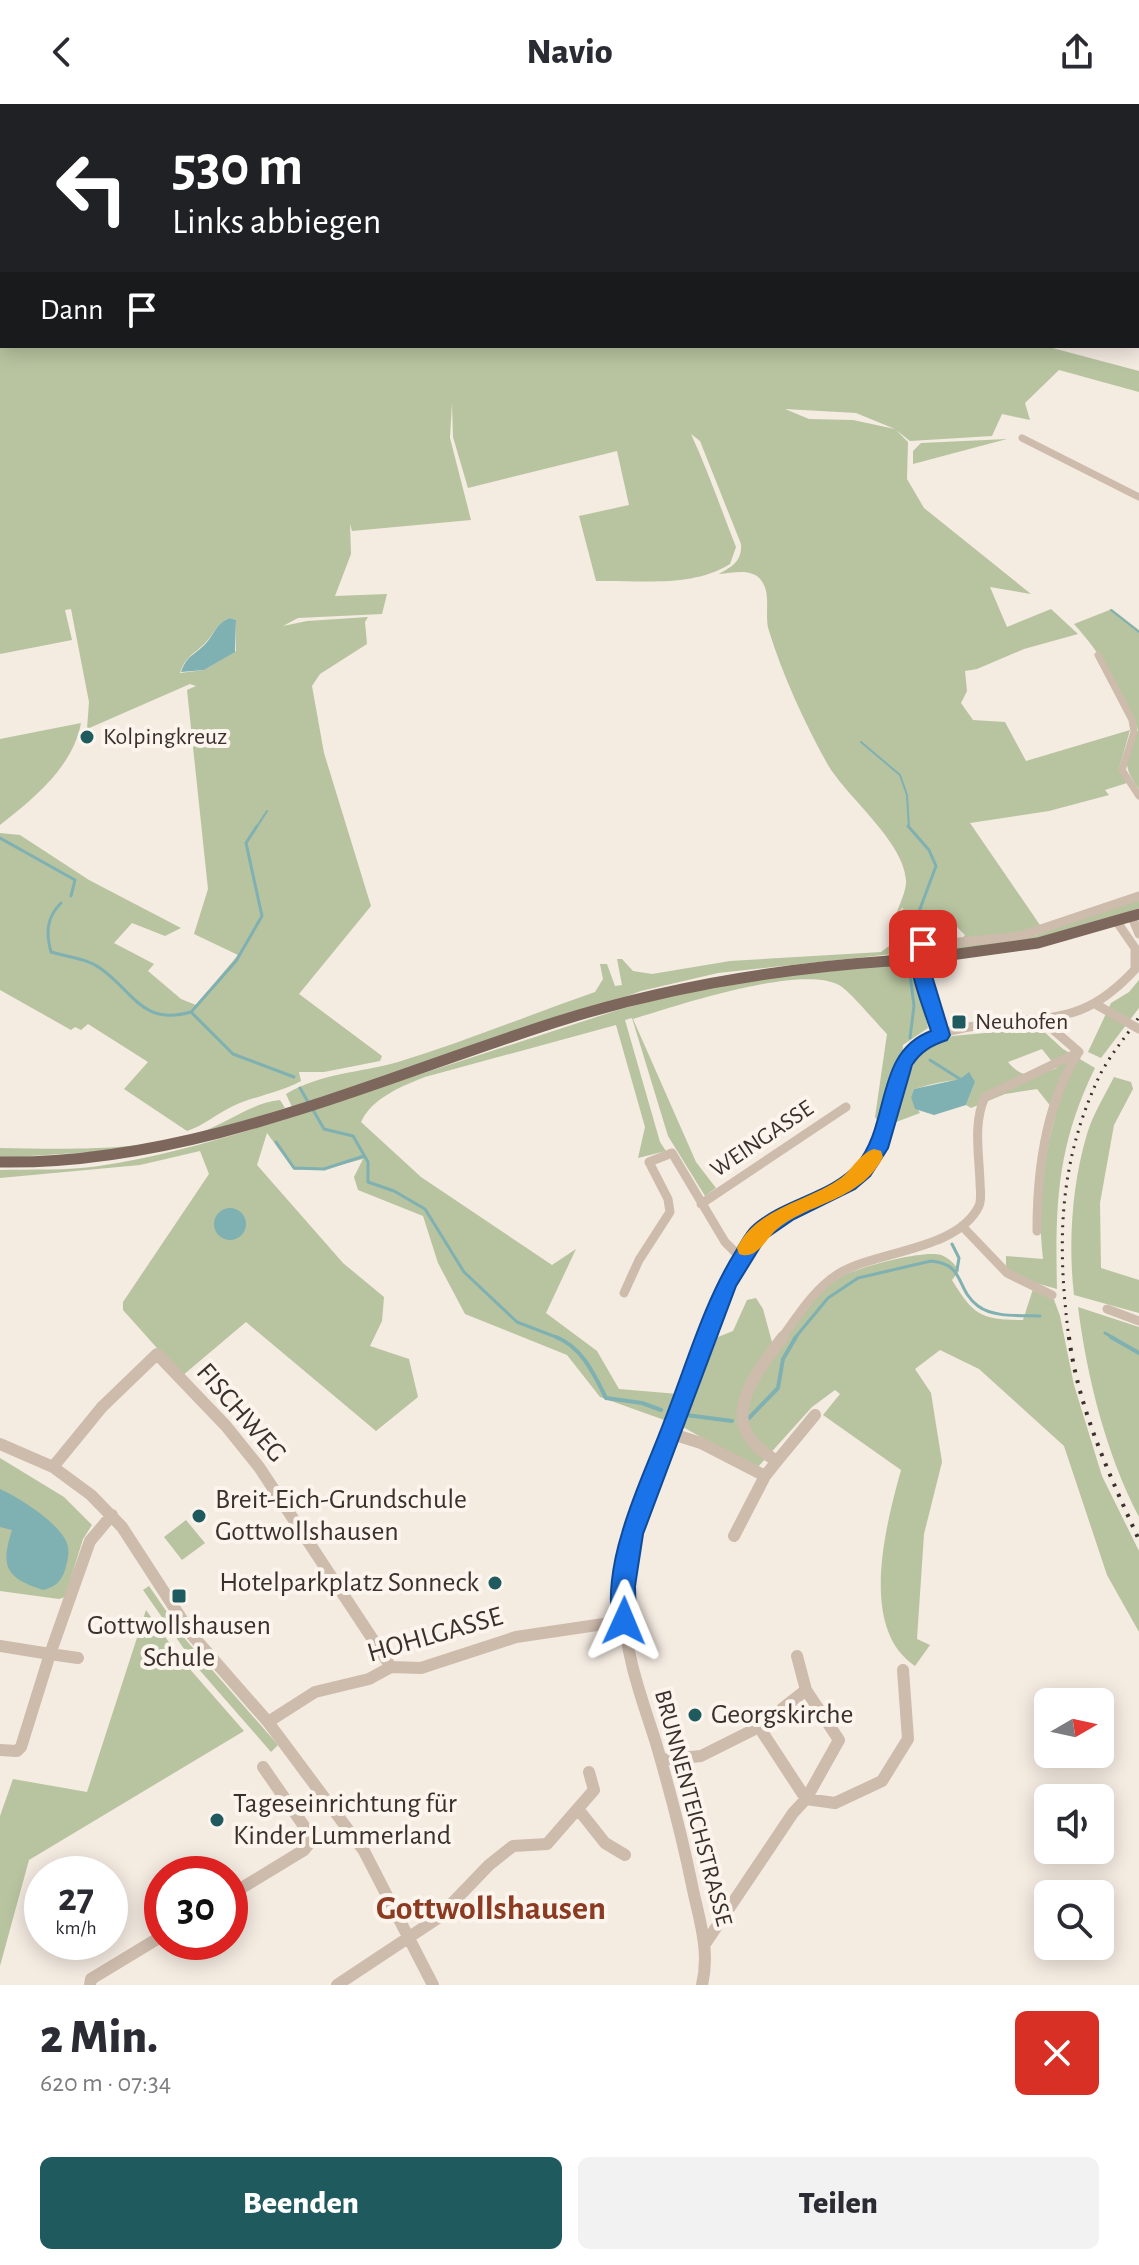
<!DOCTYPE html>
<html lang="de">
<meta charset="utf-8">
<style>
:root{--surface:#fff;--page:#f2f2f3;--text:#2b2b33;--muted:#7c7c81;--accent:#1f5a5e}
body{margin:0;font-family:"Alegreya Sans",sans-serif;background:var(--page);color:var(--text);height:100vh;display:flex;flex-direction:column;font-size:30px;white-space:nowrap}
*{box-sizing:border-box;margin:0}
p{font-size:26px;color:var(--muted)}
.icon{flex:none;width:44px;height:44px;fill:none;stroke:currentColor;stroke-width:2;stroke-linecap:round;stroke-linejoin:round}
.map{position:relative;height:1881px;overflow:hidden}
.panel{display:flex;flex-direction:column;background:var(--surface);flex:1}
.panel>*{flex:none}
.top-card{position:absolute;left:0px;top:0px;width:1140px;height:244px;box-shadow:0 4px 20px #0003;background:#202124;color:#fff;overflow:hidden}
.needle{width:52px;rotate:81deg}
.buttons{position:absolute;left:1034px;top:1584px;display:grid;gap:16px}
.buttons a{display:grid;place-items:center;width:80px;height:80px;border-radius:12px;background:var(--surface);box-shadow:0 4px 20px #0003;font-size:40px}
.speed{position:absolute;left:24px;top:1752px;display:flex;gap:16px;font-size:40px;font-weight:700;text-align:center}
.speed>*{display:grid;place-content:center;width:104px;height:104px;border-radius:50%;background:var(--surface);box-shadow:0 4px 20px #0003;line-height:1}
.speed small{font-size:20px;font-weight:400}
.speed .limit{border:12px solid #d22;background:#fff;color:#111}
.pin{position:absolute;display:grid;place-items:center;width:68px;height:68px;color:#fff;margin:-34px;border-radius:16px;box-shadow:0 4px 12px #0006}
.me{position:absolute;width:88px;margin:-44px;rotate:1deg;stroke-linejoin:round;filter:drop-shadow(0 0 6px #0008)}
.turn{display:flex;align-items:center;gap:28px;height:168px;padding:0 40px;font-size:36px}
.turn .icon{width:104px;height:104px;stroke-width:2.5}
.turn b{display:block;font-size:56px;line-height:68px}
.then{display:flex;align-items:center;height:76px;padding:0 40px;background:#0003;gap:16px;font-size:30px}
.round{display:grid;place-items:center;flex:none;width:84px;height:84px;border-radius:12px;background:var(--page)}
.overview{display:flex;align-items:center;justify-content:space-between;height:136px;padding:0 40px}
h1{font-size:48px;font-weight:800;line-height:60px}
.button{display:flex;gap:16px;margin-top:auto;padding:16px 40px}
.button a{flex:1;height:92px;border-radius:12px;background:var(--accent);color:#fff;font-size:32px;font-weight:800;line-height:92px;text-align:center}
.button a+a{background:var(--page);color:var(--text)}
header{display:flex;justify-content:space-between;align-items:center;height:104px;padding:0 40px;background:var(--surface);font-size:36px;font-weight:800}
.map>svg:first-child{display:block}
</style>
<header><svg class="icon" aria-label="back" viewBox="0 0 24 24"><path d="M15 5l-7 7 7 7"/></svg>Navio<svg class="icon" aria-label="share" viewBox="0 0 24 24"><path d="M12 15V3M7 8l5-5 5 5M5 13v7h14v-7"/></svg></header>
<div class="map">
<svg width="1139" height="1881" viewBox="0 0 1139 1881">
<rect width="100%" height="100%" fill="#f4ebe1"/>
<!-- green -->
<path fill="#b8c4a0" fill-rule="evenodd" d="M0 0H973L2 2V242H1045L1139 267V288L1059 266 1025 299 1030 316 1002 310 992 332 910 337 896 326 908 338 907 375 924 404 1031 490 990 483 1007 523 1051 505 1078 530 1024 545 977 565 965 567 967 587 961 599 973 616 1005 618 1026 657 1130 626 1119 665 1127 679 1105 686 1109 691 1049 707 970 719 1042 824 1024 829 961 836 965 831 955 821 934 820 928 828 932 835 919 833 912 840 928 924 903 941 902 954 881 1021 875 1013 887 930C876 919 850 887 839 881 800 860 676 902 633 915L696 1058 716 1084 705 1092 668 1032 632 914 625 916 660 1038 666 1047 638 1054 645 1023 616 921 425 973C402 982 372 994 361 1018L421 1073 552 1161 576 1145 546 1209 597 1247 619 1285 678 1290 693 1294 713 1235 733 1227 747 1196 756 1194 763 1205 775 1249C793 1225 811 1195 834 1177 848 1165 924 1145 941 1151 949 1154 955 1160 959 1167L952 1176C973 1211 981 1216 1023 1216L1033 1185 1053 1193 1060 1212 1074 1281 1102 1372 1139 1447V1528L1107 1471 1064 1342 979 1265 940 1246 915 1265 931 1289 942 1358 924 1430 917 1535 930 1541 915 1562C858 1524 886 1421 901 1366L823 1311 840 1290 835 1286 812 1303 757 1364 681 1322 600 1293 567 1251 465 1210 438 1159 423 1112 358 1086 354 1073 363 1055 325 1065 294 1066 267 1029 257 1061 343 1159 384 1193 382 1217 370 1242 409 1255 418 1293 376 1327 246 1218 182 1272 123 1206V1198L209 1070 200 1047 140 1061 0 1074V1066C33 1065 66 1067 99 1062 166 1052 231 1032 296 1012L286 990C321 969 359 969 398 958 464 938 529 911 595 888L603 875 600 860H607L615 882 622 881 617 855H622L633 867 652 870 730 857 881 848 897 836 903 803 896 811C899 801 907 786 906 776 904 738 847 693 828 661 805 620 783 572 769 527 764 512 771 493 763 479 754 463 734 469 719 470 733 462 742 457 741 440L700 337 691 330C708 367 721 405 736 443L730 460C692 484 640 476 596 477L579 412 629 401 617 347 468 384 453 333 452 299 450 334 471 416 352 427 350 420 351 450 335 492 387 490 382 510 298 514 283 522 307 517 368 513 365 518 367 540 320 570 312 582 324 649 371 802 299 890 382 952 380 957 324 968H299L301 977C279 989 255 992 233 1002 216 1010 205 1021 187 1027L124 985 148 958 88 920 81 926 75 923 71 926 0 886V729L20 731 89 776 181 824 165 832 132 819 114 839 154 860 148 867 181 895 196 901 238 851 194 830 208 785 187 586 196 582 190 580 87 625 89 598 71 505 65 506 72 536 0 550ZM785 305 856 309 895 325 853 316 809 315ZM230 514 236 516V547L204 566 180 569C186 551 195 550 206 538 216 528 216 519 230 514ZM901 849 904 860 724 878 621 905 319 1003 641 887 718 869Z
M1007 335 913 360V347L921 339Z
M1112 505 1139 526V685C1121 661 1125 653 1138 626 1121 586 1104 553 1074 520Z
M81 619C73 663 33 695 0 721V635Z
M1139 794V804L1055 832 985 843 924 848V845L1034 832Z
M1139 876V904L1101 954 1088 948 1111 899 1129 888Z
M1040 924 1063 945 1095 964C1057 1041 1055 1101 1057 1185L1029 1177 1006 1164V1152L1043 1155C1037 1099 1042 1063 1056 1009L1037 985 1005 990 971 1004 966 1001 975 978C954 973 936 979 914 985L911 993 920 1009 891 1020 918 949 952 932ZM1042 945 1057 964C1035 972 1024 977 1008 958Z
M1114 973 1131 978 1133 985 1114 1021 1100 1099 1101 1164 1139 1176V1209L1074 1191C1068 1139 1072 1080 1087 1030 1093 1010 1105 991 1114 973Z
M280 996 285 1004 206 1030 138 1045 0 1054V1044C63 1045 141 1048 201 1028 228 1019 251 999 280 996Z
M1078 1203 1139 1223V1413C1106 1350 1087 1273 1078 1203Z
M0 1354 64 1393 92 1421 83 1435 65 1493 59 1495 0 1487Z
M186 1416 205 1439 182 1456 164 1433Z
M149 1482 186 1536 278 1641 271 1648 196 1562 143 1486Z
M146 1506 181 1555 244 1627 29 1756 0 1862V1712L13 1675 87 1688Z"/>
<!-- water -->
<path fill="#7fb0b2" d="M230 514 236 516 235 548 204 566 181 568C188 549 195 552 207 538 216 528 216 519 230 514Z
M969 968 975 978 966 1001 934 1011 915 1005 911 993 914 985 960 975Z
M214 1120a16 16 0 1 1 32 0a16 16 0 1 1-32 0Z
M0 1385C20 1394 54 1416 65 1435 71 1445 68 1456 65 1466 61 1478 55 1483 43 1486 6 1474 0 1463 12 1426L0 1423Z"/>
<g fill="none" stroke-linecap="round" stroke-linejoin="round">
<!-- stream-far2 -->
<path stroke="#7fb0b2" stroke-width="2" d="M1111 506 1139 528
M861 638 900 671 907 691 909 724
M256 724 267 707"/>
<!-- stream-far1 -->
<path stroke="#7fb0b2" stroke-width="3" d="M908 722 929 746 936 762 911 829 909 862 914 902 910 934
M0 734 75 776 71 792
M61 799C46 814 46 829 51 848 67 853 86 854 100 864 134 888 142 922 191 908L233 950 294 973
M192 907 236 857 262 812 246 739 257 722
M930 956 960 975
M300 984 308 998
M312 1004 324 1025 353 1032 368 1058V1078L394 1087 425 1105 464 1168 517 1218 561 1235
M276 1038 294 1064 324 1065 364 1052
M952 1140 959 1154 957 1166
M1105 1229 1115 1235
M794 1235 828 1194 858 1174 931 1157C966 1160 955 1185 978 1202 994 1214 1021 1211 1040 1212"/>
<!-- stream -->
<path stroke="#7fb0b2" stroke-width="4" d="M556 1233C582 1243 594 1270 606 1294L642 1299 661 1306
M1111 1233 1139 1249
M686 1311 732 1317
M749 1314 778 1284 783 1255 796 1233"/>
<!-- minor-far2 -->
<path stroke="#cdbbac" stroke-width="7" d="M1022 334 1139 393
M1098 551 1132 616 1134 628 1122 666 1139 692"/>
<!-- minor-far1 -->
<path stroke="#cdbbac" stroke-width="9" d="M1132 813 1139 830
M1117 818 1135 844V864
M1043 917 1079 948
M941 931 921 862 919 842 1020 832 1139 792
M701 1100 846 1003
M962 1122 1007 1169 1052 1191
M1037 1127C1037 1068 1045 1002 1077 951
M624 1189 639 1156 670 1108 668 1095 649 1058 672 1049 725 1138 741 1154
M1107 1205 1139 1217
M705 1235C721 1187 738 1136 785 1110 814 1094 852 1086 872 1057 896 1020 882 963 923 937 937 929 954 926 969 923 1046 909 1081 927 1139 861
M781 1235C797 1213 814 1185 838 1170 877 1146 957 1147 979 1102 982 1095 980 1085 980 1078 979 1050 973 1018 985 993L1079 948"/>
<!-- minor -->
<path stroke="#cdbbac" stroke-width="12" d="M669 1329 701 1339 765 1372 777 1357C714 1321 750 1277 783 1233
M0 1340 53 1363 91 1391 122 1423 192 1531 268 1618 364 1747 433 1881
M777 1357 815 1311
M53 1363 102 1303 157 1250 226 1322 259 1363 391 1563
M734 1432 765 1372
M0 1542 50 1550 90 1437 112 1411
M268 1618 315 1588 369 1575 391 1563 421 1564 516 1533 624 1517
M759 1623 806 1586 797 1552
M0 1646 17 1647 21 1643 50 1550 78 1554
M661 1656 701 1652 759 1623 806 1695 839 1636 806 1586
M578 1705 605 1739 625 1751
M230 1791 304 1746 313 1735 263 1663
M705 1840 793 1709 806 1695 835 1699 882 1677 908 1635 903 1566
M90 1881 91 1875 162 1832
M337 1881 438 1814 489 1761 513 1742 547 1740 594 1686 589 1668
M702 1881C710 1848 700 1818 693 1786 683 1736 670 1687 656 1639 642 1595 625 1551 624 1504 620 1409 676 1320 706 1233"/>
<!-- major -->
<path stroke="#7d675c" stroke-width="11" d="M936 853 1038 839 1139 810
M0 1058C193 1061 374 976 556 918 665 883 775 865 889 857"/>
<!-- rail-far1 -->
<path stroke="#3b302b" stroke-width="3" stroke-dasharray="2 6" stroke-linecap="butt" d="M1069 1235C1057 1141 1058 1062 1098 975 1108 953 1126 933 1139 913"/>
<!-- rail -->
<path stroke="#3b302b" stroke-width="4" stroke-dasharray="3 8" stroke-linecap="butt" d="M1069 1233C1078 1304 1110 1372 1139 1436"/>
<!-- minor-bridge -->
<path stroke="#cdbbac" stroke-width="9" d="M1097 901 1139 925"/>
<!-- major-bridge -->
<path stroke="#7d675c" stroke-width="11" d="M889 857 936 853"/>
</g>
<!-- route -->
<path fill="#1a73e8" stroke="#114b97" stroke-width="2" d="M923 833 932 840 928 845 929 862 950 931 947 936C932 941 921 947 912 961L888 1044 870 1072 855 1085 794 1115 765 1135 736 1182 643 1430 635 1482 636 1517 632 1525 624 1528 616 1525C605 1499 614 1455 622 1429 633 1390 651 1353 665 1315 687 1259 704 1198 736 1147 741 1139 746 1128 753 1122 783 1095 831 1090 857 1060 891 1020 874 948 931 927 924 905 904 858 912 837Z"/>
<!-- slow -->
<path fill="#f59e0b" d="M874 1045 881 1047 883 1053C860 1099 803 1099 773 1129 763 1140 755 1156 739 1150L737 1144C756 1104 807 1098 841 1074 853 1065 859 1050 874 1045Z"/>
<!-- markers -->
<g fill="#1f5a5e" stroke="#fbf5ee" stroke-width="3">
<circle cx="87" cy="633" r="8"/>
<rect x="951" y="910" width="16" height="16" rx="4"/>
<circle cx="199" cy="1412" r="8"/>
<circle cx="495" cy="1479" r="8"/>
<rect x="171" y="1484" width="16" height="16" rx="4"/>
<circle cx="695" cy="1611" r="8"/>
<circle cx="217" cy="1716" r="8"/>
</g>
<g text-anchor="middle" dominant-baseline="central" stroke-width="8" stroke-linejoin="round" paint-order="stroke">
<!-- poi labels -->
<g font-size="24" fill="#3b302b" stroke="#fbf5ee" text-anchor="start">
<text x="103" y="633">Kolpingkreuz</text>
<text x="975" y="918">Neuhofen</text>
</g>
<!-- street labels -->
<g font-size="24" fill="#3b302b" stroke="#fbf5ee">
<text transform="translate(762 1035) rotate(-34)">WEINGASSE</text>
<text transform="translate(693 1704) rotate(75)">BRUNNENTEICHSTRASSE</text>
</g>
<!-- near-street labels -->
<g font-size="28" fill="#3b302b" stroke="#fbf5ee">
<text transform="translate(241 1309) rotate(49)">FISCHWEG</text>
<text transform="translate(435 1531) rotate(-16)">HOHLGASSE</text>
</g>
<!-- near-poi labels -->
<g font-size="28" fill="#3b302b" stroke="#fbf5ee" text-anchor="start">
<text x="215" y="1396">Breit-Eich-Grundschule<tspan x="215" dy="32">Gottwollshausen</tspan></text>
<text x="479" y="1479" text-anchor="end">Hotelparkplatz Sonneck</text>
<text x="179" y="1522" text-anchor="middle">Gottwollshausen<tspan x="179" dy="32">Schule</tspan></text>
<text x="711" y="1611">Georgskirche</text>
<text x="233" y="1700">Tageseinrichtung für<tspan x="233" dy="32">Kinder Lummerland</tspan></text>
</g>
<!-- near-quarter labels -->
<g font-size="34" font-weight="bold" fill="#8c3b22" stroke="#fbf5ee">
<text x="491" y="1805">Gottwollshausen</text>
</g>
</g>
</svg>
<div class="buttons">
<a><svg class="needle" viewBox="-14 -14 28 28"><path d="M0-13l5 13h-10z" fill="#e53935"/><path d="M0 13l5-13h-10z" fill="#7c7c81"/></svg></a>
<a><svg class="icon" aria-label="sound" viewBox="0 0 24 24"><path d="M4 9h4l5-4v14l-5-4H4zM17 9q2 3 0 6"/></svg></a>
<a><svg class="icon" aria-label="search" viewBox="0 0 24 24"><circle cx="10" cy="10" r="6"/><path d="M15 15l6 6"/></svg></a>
</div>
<div class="speed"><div>27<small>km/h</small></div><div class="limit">30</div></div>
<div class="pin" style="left:923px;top:840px;background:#d93025"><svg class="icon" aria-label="arrive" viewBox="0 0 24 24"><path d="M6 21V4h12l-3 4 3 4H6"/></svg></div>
<svg class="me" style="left:624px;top:1517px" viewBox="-20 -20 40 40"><path d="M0-17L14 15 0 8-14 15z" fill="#1a73e8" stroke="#fff" stroke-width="4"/></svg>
<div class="top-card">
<div class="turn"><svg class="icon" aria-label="left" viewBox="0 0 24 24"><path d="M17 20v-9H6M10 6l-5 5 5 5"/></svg><div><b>530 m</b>Links abbiegen</div></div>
<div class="then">Dann<svg class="icon" aria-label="arrive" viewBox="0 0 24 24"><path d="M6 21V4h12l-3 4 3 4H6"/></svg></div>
</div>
</div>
<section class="panel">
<div class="overview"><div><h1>2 Min.</h1><p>620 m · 07:34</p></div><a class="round" style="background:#d93025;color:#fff"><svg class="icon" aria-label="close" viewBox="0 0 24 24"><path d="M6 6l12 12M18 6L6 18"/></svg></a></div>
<div class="button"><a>Beenden</a><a>Teilen</a></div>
</section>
